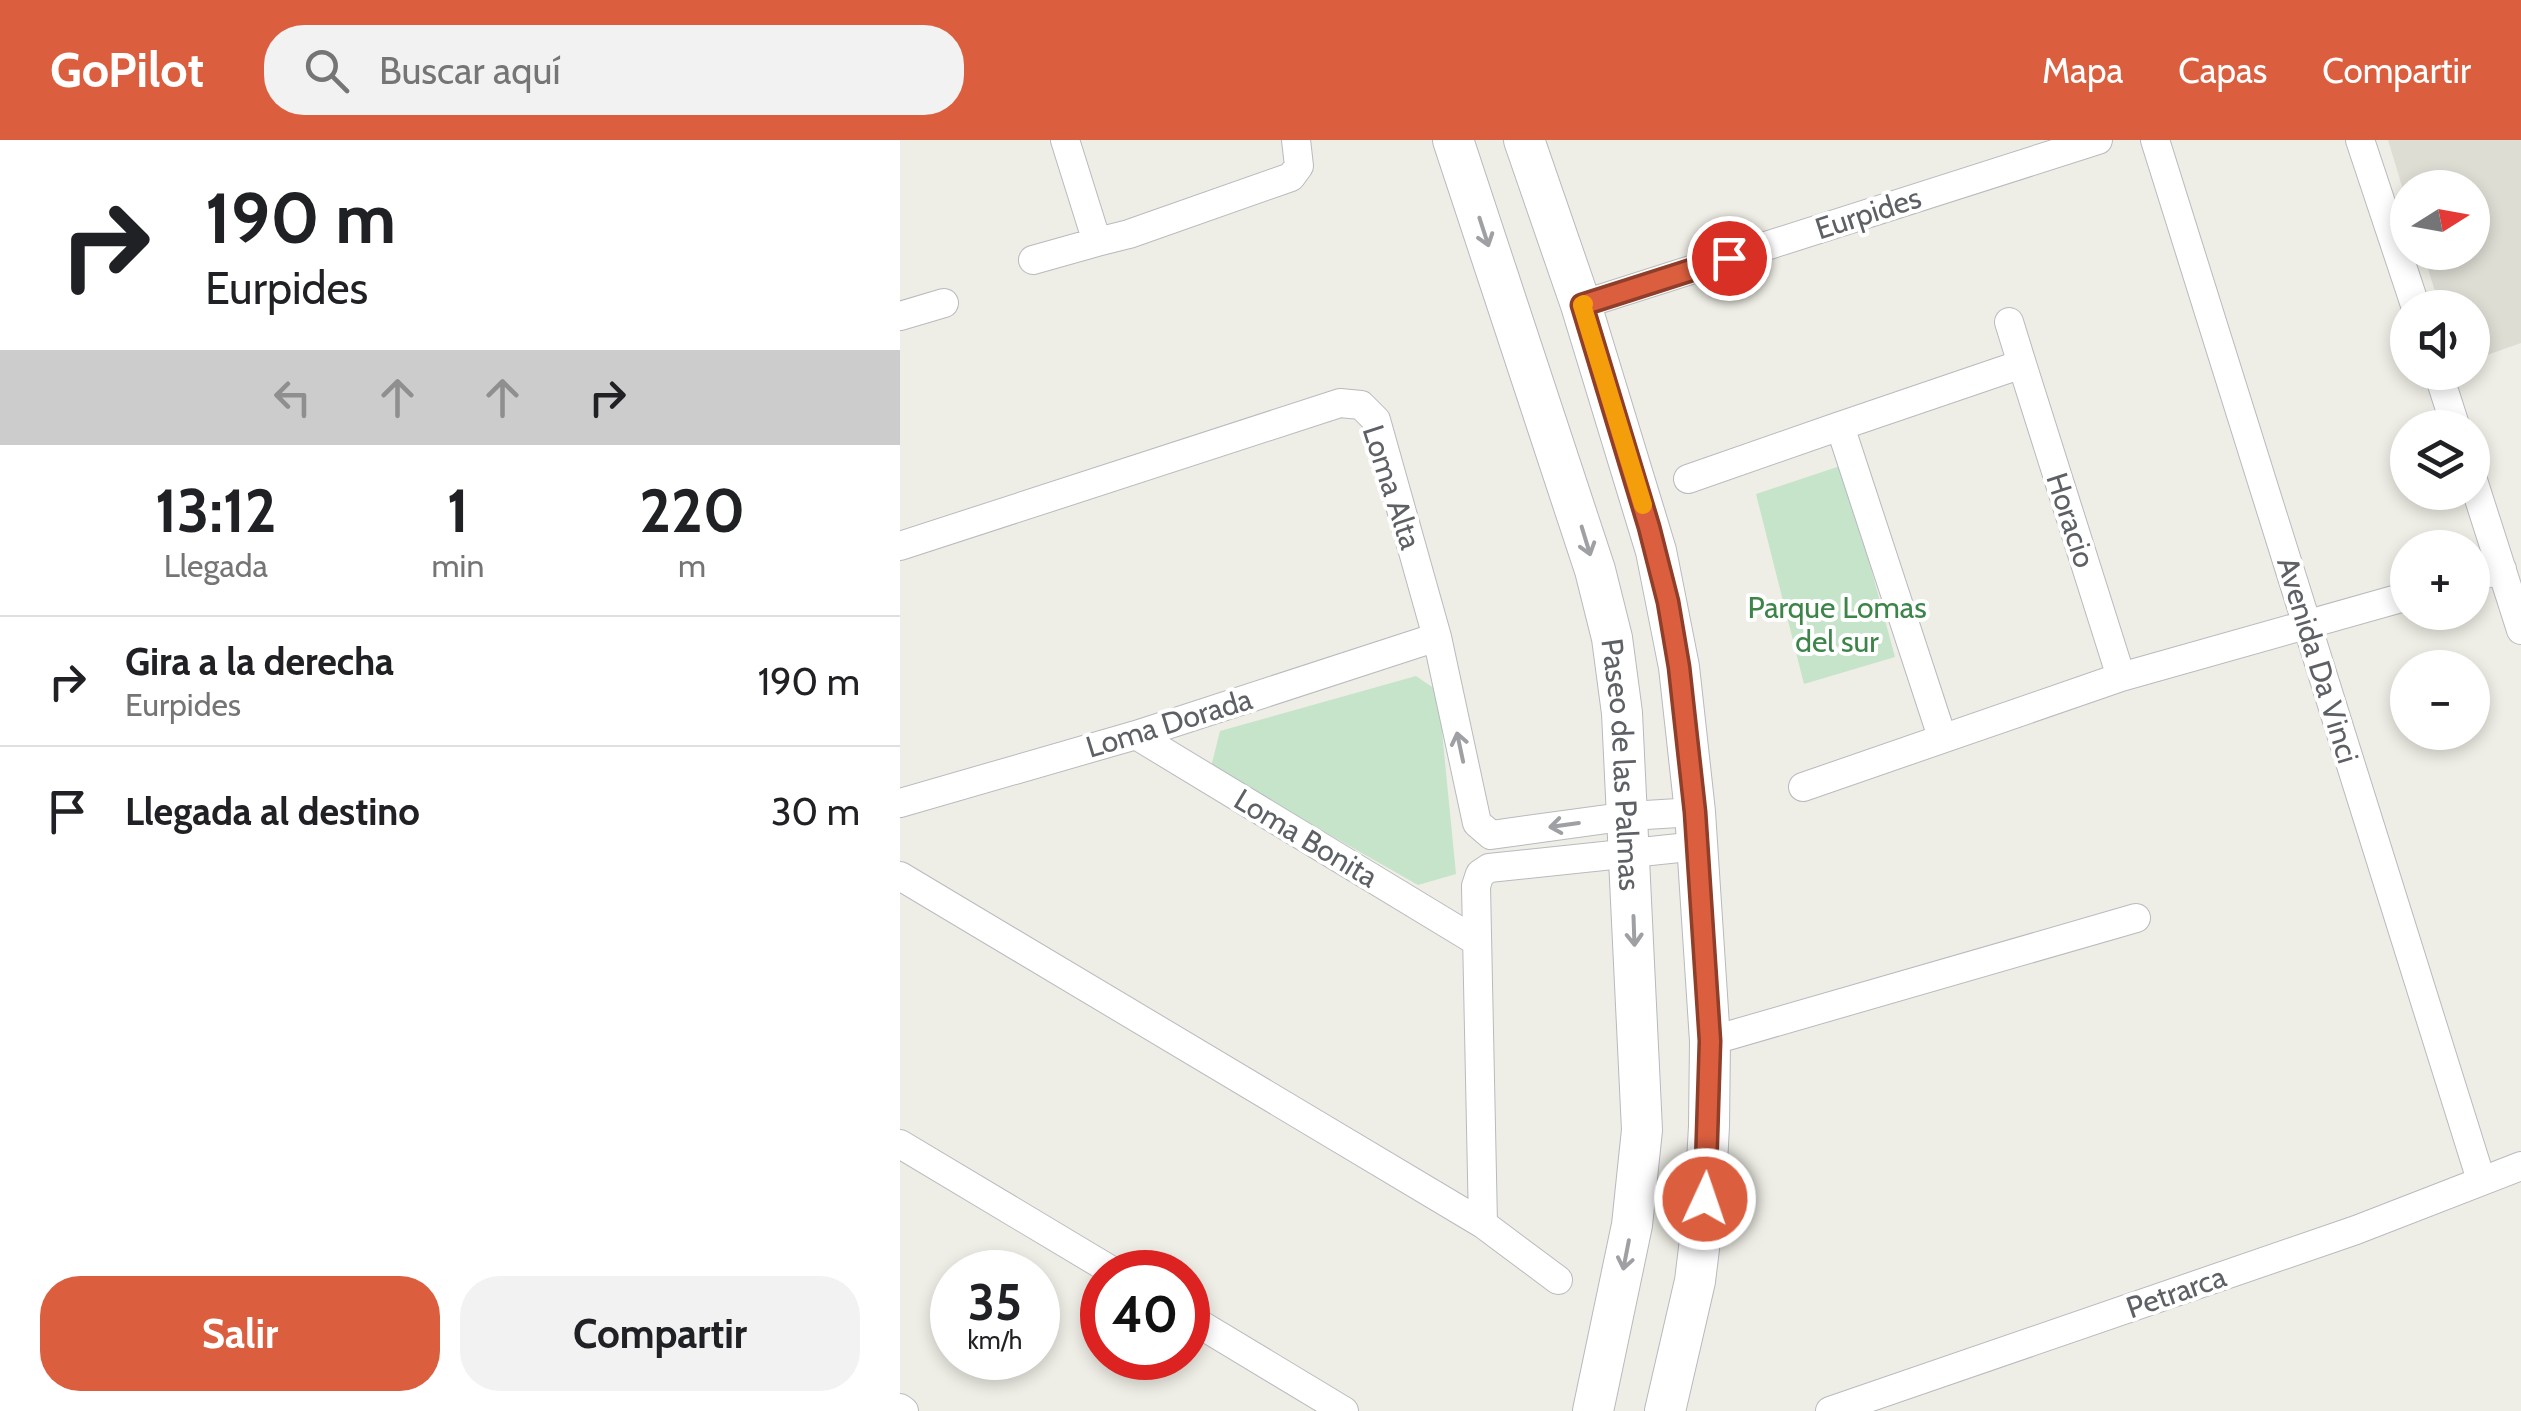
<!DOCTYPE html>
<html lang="es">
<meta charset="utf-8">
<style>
:root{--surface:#fff;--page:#f2f2f2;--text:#202124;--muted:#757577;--line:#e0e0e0;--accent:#db5f3f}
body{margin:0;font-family:Cabin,sans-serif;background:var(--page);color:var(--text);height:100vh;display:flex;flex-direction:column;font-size:38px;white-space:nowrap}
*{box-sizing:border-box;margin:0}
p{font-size:32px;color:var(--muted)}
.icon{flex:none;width:55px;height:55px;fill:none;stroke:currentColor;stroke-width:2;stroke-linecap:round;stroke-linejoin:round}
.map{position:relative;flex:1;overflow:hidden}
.side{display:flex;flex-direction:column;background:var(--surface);width:900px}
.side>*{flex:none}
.banner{background:#fff;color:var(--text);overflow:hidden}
.needle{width:65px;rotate:79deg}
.tools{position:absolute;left:1490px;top:30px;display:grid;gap:20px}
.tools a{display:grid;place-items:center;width:100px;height:100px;border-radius:50%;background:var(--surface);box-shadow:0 5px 15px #0003;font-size:50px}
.speed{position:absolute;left:30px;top:1110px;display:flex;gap:20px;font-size:50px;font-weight:700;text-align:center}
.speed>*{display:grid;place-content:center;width:130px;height:130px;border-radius:50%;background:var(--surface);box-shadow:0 5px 15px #0003;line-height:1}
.speed small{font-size:25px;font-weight:400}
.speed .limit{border:15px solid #d22;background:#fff;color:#111}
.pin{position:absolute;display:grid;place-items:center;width:85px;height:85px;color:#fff;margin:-42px;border:5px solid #fff;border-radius:50%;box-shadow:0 2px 10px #0007}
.me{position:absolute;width:110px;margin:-55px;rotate:3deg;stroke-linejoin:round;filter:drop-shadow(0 0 8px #0008)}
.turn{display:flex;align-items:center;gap:35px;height:210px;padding:0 40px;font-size:45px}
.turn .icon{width:130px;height:130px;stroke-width:2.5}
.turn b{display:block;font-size:70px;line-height:85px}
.lanes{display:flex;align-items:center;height:95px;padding:0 40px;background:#0003;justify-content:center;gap:50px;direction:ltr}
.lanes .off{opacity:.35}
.eta{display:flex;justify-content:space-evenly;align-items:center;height:170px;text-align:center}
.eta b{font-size:60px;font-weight:700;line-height:70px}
.cta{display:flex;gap:20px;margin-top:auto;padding:20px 40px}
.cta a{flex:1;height:115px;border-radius:40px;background:var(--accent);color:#fff;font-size:40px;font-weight:700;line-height:115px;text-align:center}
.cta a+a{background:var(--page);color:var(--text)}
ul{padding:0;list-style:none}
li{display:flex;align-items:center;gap:30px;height:130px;padding:0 40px;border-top:2px solid var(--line)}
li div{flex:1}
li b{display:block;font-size:38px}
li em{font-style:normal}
header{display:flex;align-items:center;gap:60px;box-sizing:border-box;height:140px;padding:0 50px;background:var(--accent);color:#fff}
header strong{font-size:48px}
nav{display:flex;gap:55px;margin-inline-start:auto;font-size:35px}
.search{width:700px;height:90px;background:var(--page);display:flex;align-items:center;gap:25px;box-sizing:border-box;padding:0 35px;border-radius:40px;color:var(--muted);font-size:38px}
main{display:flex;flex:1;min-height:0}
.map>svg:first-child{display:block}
</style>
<header>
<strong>GoPilot</strong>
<div class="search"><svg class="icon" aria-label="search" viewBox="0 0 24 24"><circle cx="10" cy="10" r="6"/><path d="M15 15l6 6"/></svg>Buscar aquí</div>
<nav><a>Mapa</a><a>Capas</a><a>Compartir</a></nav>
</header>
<main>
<section class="side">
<div class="banner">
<div class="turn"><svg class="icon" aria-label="right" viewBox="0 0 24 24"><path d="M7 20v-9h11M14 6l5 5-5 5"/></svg><div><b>190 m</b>Eurpides</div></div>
<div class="lanes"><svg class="icon off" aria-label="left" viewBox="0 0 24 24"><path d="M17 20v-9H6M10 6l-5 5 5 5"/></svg><svg class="icon off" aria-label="ahead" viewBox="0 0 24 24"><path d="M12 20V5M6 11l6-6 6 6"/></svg><svg class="icon off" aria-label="ahead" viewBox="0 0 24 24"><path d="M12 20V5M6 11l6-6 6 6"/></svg><svg class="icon" aria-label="right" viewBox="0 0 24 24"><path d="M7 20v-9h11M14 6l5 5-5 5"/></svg></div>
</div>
<div class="eta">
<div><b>13:12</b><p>Llegada</p></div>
<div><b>1</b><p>min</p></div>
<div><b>220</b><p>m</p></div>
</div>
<ul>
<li><svg class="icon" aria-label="right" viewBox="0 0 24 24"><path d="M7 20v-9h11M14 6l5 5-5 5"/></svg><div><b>Gira a la derecha</b><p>Eurpides</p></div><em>190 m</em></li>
<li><svg class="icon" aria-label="arrive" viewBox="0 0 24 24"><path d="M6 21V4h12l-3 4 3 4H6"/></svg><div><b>Llegada al destino</b></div><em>30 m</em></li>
</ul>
<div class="cta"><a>Salir</a><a>Compartir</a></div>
</section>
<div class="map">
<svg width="1621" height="1271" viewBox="0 0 1621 1271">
<rect width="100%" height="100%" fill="#eeeee6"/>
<!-- education -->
<path fill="#deddd4" d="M1488 0H1621V203L1573 220 1572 168 1540 167 1523 113 1572 112V48H1508L1507 63Z"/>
<!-- park -->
<path fill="#c5e4c9" d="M943 325 995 517 904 544 856 354Z
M516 536 538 551 556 734 518 745 311 627 320 591Z"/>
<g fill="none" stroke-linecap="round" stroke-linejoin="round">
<defs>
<path id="street" d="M165 0 197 102 229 94 391 37 399 26 396 0
M1255 0 1581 1040
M1460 0 1516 168
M133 120 197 102
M681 165 1198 0
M0 176 44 163
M1109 182 1122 224
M1538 232 1556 288
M1572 337 1621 490
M788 339 940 286
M0 406 440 263 461 265 476 280 537 497 577 683 591 695 729 676 795 672
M1572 438 1602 429
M1221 537 1508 456
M236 595 576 801
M903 647 1221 537 1122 224 940 286 1042 597
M0 663 236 595 537 497
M0 736 583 1084 576 746 580 734 589 728 798 706
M810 901 1236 778
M0 1004 214 1132
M583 1084 658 1140
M288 1177 444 1271
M0 1268 4 1271
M930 1271 1456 1090 1621 1026"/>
<g id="secondary">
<path id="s1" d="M553 0 695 430 712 498 722 573 742 990 732 1085 693 1271"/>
<path d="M624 0 681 165 756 411 779 527 795 672 810 901 809 986 805 1059 795 1141 765 1271"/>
</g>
</defs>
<!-- street casing -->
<use href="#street" stroke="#b8babe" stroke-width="30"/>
<!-- secondary casing -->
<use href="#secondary" stroke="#b7b9be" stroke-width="42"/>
<!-- street -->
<use href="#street" stroke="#fff" stroke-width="28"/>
<!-- secondary -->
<use href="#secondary" stroke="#fff" stroke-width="40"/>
</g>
<!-- one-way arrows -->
<defs><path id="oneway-shaft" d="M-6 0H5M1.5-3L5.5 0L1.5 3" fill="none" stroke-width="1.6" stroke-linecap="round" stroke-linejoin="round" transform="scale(2.5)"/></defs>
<g stroke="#9ea0a3">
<use href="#oneway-shaft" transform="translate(584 92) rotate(72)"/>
<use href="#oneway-shaft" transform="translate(686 401) rotate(73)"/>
<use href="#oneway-shaft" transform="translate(560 607) rotate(-102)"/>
<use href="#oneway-shaft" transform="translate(664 685) rotate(172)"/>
<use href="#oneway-shaft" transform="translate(734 791) rotate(88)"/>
<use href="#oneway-shaft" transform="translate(726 1115) rotate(101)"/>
</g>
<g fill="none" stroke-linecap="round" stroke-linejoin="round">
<defs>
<path id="route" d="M805 1059 810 901 795 672 779 527 768 462 749 387 682 165 829 118"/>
</defs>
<!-- route casing -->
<use href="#route" stroke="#8e3e29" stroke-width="25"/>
<!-- route -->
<use href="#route" stroke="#db5f3f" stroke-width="18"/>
<!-- slow -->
<path stroke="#f59e0b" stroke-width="18" d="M684 164 682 165 743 365"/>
</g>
<g text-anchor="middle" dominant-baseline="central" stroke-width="8" stroke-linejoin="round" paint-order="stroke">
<!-- street labels -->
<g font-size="30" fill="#5d6065" stroke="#fff">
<text transform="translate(968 73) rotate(-18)">Eurpides</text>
<text transform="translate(492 347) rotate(72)">Loma Alta</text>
<text transform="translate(1171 380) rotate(72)">Horacio</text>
<text transform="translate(1418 520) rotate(73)">Avenida Da Vinci</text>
<text transform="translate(269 583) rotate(-17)">Loma Dorada</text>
<text stroke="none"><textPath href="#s1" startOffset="650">Paseo de las Palmas</textPath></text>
<text transform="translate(406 698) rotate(31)">Loma Bonita</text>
<text transform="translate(1276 1152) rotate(-19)">Petrarca</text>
</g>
<!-- park labels -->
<g font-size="30" fill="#3d8449" stroke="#fff">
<text x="937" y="467">Parque Lomas<tspan x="937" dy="34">del sur</tspan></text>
</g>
</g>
</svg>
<div class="tools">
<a><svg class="needle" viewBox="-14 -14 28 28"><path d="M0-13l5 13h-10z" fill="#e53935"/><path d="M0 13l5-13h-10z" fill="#757577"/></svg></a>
<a><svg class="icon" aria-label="sound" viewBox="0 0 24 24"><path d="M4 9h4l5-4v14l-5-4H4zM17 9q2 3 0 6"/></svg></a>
<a><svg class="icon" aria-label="layers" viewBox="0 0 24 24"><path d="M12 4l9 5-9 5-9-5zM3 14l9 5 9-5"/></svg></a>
<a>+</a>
<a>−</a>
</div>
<div class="speed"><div>35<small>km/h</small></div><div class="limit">40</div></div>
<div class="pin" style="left:829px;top:118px;background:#d93025"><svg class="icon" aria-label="arrive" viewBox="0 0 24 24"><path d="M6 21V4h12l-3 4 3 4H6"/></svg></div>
<svg class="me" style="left:805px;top:1059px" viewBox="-20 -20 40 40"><circle r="17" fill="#db5f3f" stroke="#fff" stroke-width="3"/><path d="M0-11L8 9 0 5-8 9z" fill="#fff"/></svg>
</div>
</main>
